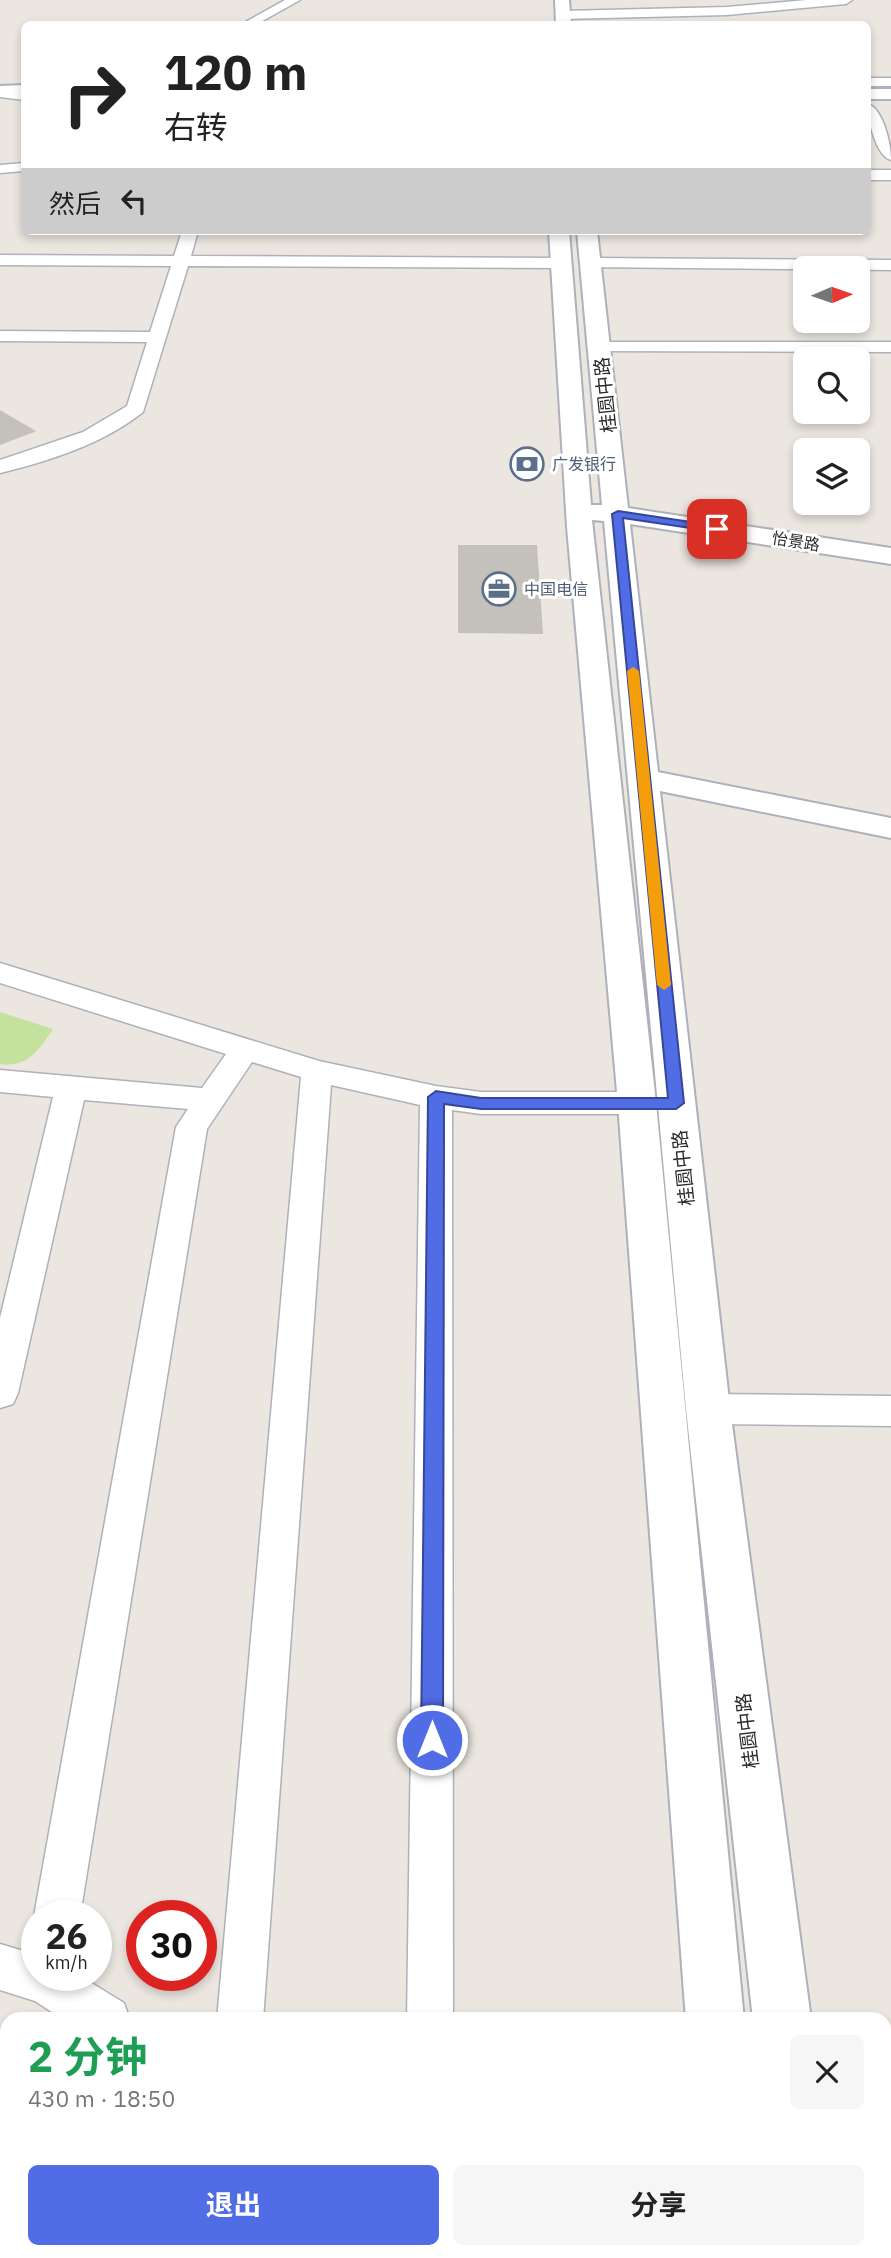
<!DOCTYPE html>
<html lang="zh">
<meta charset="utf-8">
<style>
:root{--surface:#fff;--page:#f6f6f6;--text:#222;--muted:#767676;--accent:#516de6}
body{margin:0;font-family:"IBM Plex Sans","Noto Sans SC",sans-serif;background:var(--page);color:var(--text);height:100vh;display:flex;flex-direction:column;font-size:26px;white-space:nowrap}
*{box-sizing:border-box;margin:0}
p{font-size:23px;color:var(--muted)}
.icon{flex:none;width:38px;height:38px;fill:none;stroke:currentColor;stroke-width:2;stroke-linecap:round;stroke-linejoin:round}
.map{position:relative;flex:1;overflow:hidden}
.drawer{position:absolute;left:0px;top:2012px;width:892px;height:247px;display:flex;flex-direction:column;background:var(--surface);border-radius:21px 21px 0 0;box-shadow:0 4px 10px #0003}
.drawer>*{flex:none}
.hud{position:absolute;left:21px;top:21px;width:850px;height:214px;border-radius:10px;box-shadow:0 4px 10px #0003;background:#fff;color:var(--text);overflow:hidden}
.needle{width:46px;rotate:88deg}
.buttons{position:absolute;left:793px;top:256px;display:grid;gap:14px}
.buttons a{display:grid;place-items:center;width:77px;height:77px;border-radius:10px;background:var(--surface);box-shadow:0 4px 10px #0003;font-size:35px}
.speed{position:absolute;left:21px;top:1900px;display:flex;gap:14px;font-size:35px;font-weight:700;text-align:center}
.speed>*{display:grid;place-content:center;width:91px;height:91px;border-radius:50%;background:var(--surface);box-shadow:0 4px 10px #0003;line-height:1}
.speed small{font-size:18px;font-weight:400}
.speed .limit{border:10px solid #d22;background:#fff;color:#111}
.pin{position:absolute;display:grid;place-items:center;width:60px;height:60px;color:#fff;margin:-30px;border-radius:14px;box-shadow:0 4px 10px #0006}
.me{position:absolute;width:77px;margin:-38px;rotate:0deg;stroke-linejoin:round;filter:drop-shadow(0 0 5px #0008)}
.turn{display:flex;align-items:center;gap:24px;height:147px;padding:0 28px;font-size:32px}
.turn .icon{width:91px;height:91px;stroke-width:2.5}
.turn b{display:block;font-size:49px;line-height:60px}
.then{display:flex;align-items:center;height:66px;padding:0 28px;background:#0003;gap:14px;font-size:26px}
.round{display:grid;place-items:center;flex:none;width:74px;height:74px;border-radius:10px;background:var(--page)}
.overview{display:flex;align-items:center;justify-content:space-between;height:119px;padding:0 28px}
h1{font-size:42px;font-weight:700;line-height:52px;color:#1e9e55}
.primary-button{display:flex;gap:14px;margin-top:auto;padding:14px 28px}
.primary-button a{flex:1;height:80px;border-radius:10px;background:var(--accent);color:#fff;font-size:28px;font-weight:700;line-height:80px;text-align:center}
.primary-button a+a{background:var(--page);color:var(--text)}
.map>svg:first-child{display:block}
</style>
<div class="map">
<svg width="891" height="2258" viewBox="0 0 891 2258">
<rect width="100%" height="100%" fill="#ebe6df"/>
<!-- pitch -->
<path fill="#c5e19e" d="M0 1012 53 1029C39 1050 27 1068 0 1064Z"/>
<!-- building -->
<path fill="#c4c0ba" stroke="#c6c1b8" stroke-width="2" d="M0 411 34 431 0 444Z
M459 546H536L542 633 459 632Z"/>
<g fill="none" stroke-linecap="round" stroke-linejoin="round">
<defs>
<path id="street" d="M285 0H300L257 24H242Z
M807 0H852L846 4 727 15 563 19 557 15 563 11 727 7Z
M868 78H891V86H868Z
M0 89 24 92V100L0 97Z
M868 104C884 110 891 145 891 160 875 155 868 119 868 104Z
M24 163V171L0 173V165Z
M868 170H891V180H868Z
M182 231H198L191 256 562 258 570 263 562 268 188 266 143 412C103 444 49 461 0 473V460L83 432 127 406 147 342 0 341V331L150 332 171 266 0 265V255L174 256Z
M591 258 891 260V270L585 267 583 263Z
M600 342H891V352L594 351 591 347 594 343Z
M0 963 319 1061 436 1086 481 1092H637L648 1095 653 1103 648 1111 637 1114H481L452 1110 453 2020H407L420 1105 331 1085 263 2020H217L301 1077 252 1062 207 1129 80 1916H37V1921L34 1916 176 1127 188 1109 84 1100 18 1393 13 1404 0 1408V1318L53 1097 0 1092V1070L202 1088 226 1054 0 983Z
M708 1394 891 1396V1426L708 1424 695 1420 690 1409 695 1398Z
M0 1944 37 1955V1976H80L124 2003 130 2020H64L35 2001 0 1990Z
M309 2252H359L358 2258H308Z"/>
<path id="secondary" d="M555 0H569L571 24H556Z
M24 85V95L0 96V86Z
M868 89H891V99H868Z
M549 231H569L591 505H602L577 231H597L628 508 891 548V564L630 524 658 772 891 818V838L660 791 730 1409 811 2020H753L686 1409 604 521 592 520 656 1103 744 2020H686L618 1103 567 527Z
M704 2252H766V2258H704Z
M779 2252H841L842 2258H780Z"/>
</defs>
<!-- street casing -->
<use href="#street" stroke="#afb1ba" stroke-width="3"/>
<!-- secondary casing -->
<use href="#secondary" stroke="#afb1ba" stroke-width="4"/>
<!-- street -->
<use href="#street" fill="#fff" fill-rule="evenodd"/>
<!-- secondary -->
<use href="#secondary" fill="#fff" fill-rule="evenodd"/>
</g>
<!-- route -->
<path fill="#516de6" stroke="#354796" stroke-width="2" d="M618 511 717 526 722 529 717 532 623 518 684 1103 676 1109H481L444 1104 443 1740 439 1747 432 1750 424 1747 421 1740 428 1097 436 1091 481 1098H668L612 514Z"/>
<!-- slow -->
<path fill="#f59e0b" d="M633 667 639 671 671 985 664 990 657 985 627 671Z"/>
<!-- icons -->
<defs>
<symbol id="bank-ring" viewBox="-11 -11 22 22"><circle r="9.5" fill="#fff" stroke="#5c6f8a" stroke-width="1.5"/><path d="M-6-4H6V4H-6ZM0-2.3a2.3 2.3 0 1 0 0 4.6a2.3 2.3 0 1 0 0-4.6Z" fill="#5c6f8a"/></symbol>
<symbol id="office-ring" viewBox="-11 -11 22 22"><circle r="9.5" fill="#fff" stroke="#5c6f8a" stroke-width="1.5"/><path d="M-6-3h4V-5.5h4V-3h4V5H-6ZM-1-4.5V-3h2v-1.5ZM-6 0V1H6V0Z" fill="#5c6f8a"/></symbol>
</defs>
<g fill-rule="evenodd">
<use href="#bank-ring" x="508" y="445" width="38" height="38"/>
<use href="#office-ring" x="480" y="570" width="38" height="38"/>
</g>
<g text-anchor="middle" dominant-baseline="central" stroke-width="6" stroke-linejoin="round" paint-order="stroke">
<!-- far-service labels -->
<g font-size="16" fill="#4e5e75" stroke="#fff" text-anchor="start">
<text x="552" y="464">广发银行</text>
<text x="524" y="589">中国电信</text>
</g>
<!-- far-street labels -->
<g font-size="16" fill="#2b2b2b" stroke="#fff">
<text transform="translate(796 541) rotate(9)">怡景路</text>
</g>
<!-- street labels -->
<g font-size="19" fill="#2b2b2b" stroke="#fff">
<text transform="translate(605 395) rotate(-96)">桂圆中路</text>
<text transform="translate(683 1168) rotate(-96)">桂圆中路</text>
<text transform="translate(747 1731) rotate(-97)">桂圆中路</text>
</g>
</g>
</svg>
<div class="buttons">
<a><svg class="needle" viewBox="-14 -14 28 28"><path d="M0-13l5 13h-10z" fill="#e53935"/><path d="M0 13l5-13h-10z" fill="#767676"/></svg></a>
<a><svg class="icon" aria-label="search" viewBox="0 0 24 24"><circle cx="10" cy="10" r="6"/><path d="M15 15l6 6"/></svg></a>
<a><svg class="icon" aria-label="layers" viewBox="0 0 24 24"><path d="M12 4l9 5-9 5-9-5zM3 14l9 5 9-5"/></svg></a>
</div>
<div class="speed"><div>26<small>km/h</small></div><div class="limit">30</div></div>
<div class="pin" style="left:717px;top:529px;background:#d93025"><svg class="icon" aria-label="arrive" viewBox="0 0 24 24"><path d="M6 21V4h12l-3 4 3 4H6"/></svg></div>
<svg class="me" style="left:432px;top:1740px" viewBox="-20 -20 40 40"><circle r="17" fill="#516de6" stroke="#fff" stroke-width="3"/><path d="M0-11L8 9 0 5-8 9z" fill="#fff"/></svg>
<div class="hud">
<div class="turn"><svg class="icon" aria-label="right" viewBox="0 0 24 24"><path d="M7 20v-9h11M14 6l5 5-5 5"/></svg><div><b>120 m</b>右转</div></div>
<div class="then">然后<svg class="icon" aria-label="left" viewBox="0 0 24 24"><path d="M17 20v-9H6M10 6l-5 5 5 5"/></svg></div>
</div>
<section class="drawer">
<div class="overview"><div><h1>2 分钟</h1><p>430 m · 18:50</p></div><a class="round"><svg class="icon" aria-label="close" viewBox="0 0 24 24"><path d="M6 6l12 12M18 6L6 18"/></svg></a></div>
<div class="primary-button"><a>退出</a><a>分享</a></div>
</section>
</div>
